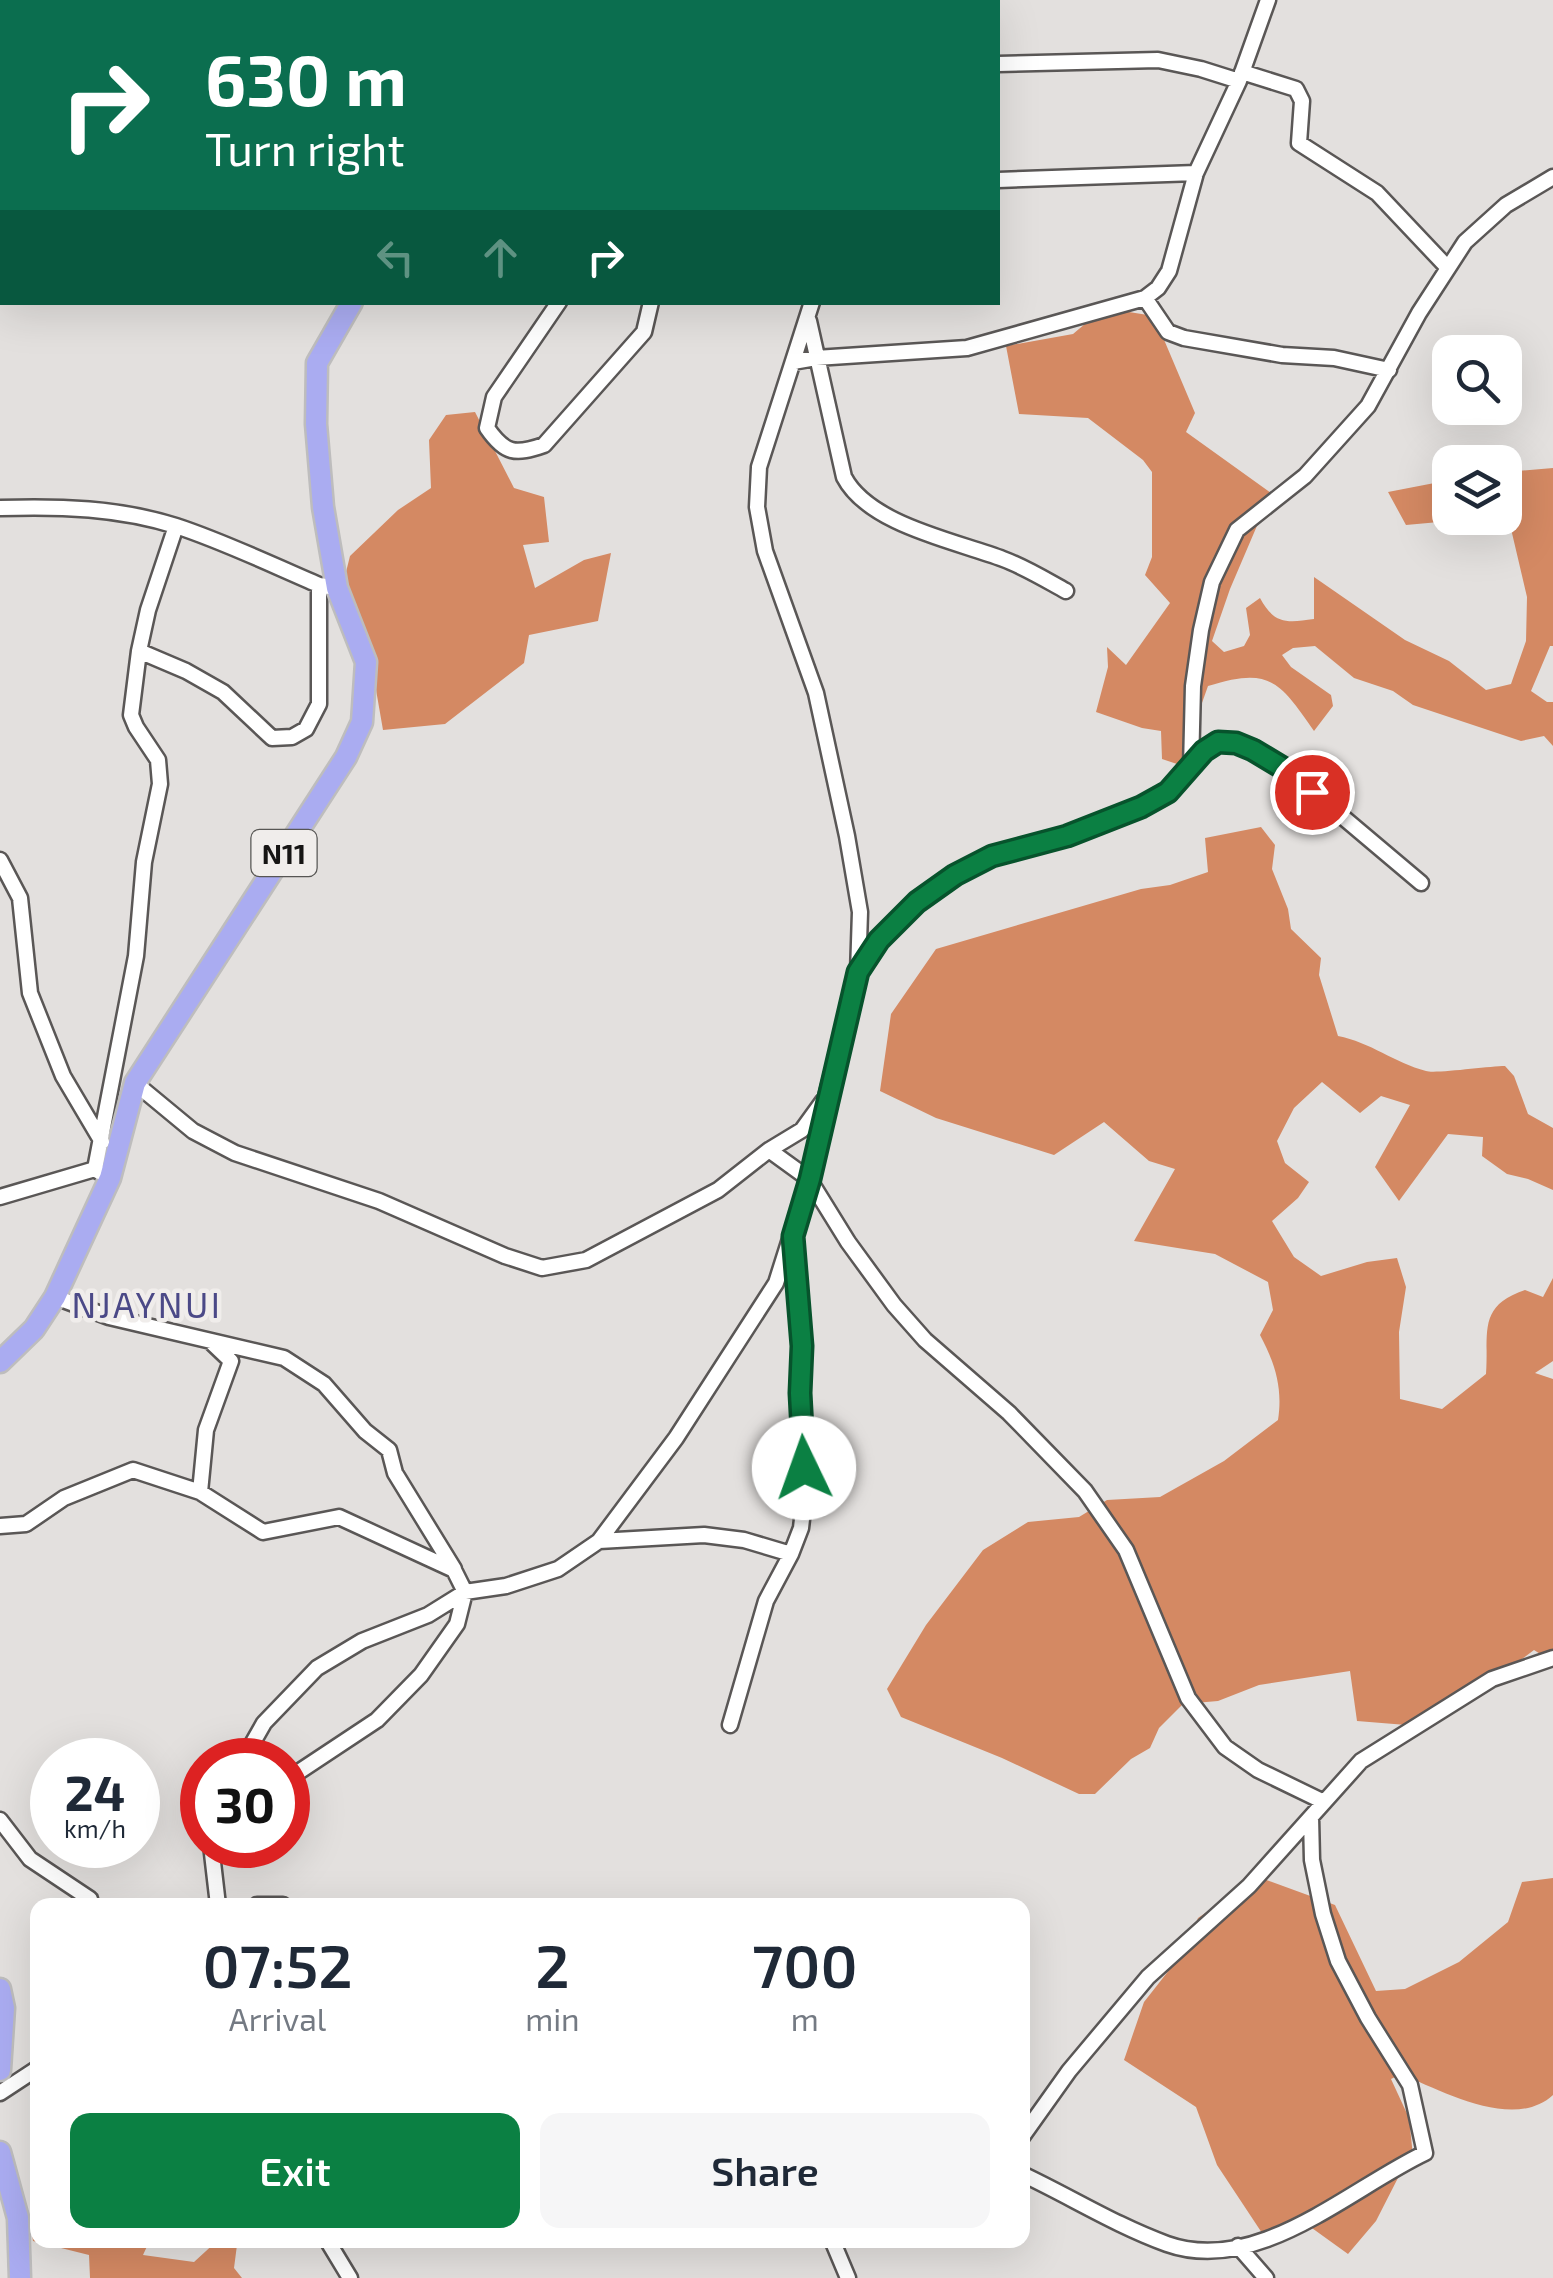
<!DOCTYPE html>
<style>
:root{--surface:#fff;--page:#f6f6f7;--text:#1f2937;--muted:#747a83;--accent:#0b8043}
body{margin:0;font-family:"Exo 2",sans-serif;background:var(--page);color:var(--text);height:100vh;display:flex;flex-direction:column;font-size:38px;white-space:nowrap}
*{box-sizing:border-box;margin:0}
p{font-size:32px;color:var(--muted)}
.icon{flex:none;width:55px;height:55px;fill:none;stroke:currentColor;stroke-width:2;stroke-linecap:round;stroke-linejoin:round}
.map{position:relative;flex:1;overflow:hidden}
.details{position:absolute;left:30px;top:1898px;width:1000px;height:350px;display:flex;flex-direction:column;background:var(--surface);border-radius:20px;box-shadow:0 10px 40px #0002}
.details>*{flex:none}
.top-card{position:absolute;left:0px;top:0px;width:1000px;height:305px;box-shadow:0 10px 40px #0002;background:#0b6e4f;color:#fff;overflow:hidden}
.tools{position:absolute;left:1432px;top:335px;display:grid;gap:20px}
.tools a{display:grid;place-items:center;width:90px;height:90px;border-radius:20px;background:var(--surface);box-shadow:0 10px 40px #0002;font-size:50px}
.speed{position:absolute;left:30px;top:1738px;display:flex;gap:20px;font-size:50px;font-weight:700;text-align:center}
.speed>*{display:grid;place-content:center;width:130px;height:130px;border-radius:50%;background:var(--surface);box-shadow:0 10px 40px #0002;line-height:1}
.speed small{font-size:25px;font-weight:400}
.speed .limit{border:15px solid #d22;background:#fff;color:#111}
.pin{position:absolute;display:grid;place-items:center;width:85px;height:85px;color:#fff;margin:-42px;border:5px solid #fff;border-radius:50%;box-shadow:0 2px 10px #0007}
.me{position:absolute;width:110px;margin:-55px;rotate:357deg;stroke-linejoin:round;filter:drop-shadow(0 0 8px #0008)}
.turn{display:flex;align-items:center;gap:35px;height:210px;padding:0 40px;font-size:45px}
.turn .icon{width:130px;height:130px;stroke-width:2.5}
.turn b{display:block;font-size:70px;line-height:85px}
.lanes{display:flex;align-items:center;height:95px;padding:0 40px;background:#0003;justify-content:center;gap:50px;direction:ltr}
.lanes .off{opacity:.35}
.eta{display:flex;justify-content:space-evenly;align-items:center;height:170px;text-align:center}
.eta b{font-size:60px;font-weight:600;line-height:70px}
.primary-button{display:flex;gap:20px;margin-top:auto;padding:20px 40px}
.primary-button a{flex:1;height:115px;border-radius:20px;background:var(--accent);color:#fff;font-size:40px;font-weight:600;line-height:115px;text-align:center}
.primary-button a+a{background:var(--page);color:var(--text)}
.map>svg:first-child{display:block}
</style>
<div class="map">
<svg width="1553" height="2278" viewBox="0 0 1553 2278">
<rect width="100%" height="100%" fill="#e3e0de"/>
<!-- forest -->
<path fill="#d48963" d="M1104 308 1154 316 1195 413 1186 432 1271 493 1230 589 1212 641 1224 652 1244 646 1250 635 1246 608 1260 598C1274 624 1286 623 1314 619V577L1405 640 1449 661 1486 690 1511 684 1526 641 1527 597 1508 516 1505 515V472L1553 468V646H1550L1531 691 1547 702H1553V746L1544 736 1521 741 1413 705 1393 691 1354 678 1315 646 1293 648 1282 655 1291 667 1331 695 1333 706 1314 731C1279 680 1269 667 1208 686L1180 765 1162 759 1161 731 1142 728 1096 712 1108 667 1107 647 1126 665 1170 603 1145 575 1152 557V472L1143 460 1088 418 1019 414 1006 346 1073 334Z
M475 412 514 488 544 497 549 542 523 545 535 588 584 560 611 553 598 621 529 635 524 663 445 724 383 730 367 638 345 576 350 556 398 510 431 488 429 440 446 415Z
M1450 480V518H1483L1406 525 1388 492Z
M1261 827 1275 845 1272 869 1288 909 1291 929 1321 958 1319 975 1338 1036C1370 1042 1395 1063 1426 1071 1435 1074 1489 1066 1505 1066L1514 1076 1528 1114 1553 1128V1190L1528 1179 1507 1174 1482 1156 1483 1137 1448 1134 1399 1201 1375 1167 1410 1105 1381 1096 1360 1113 1322 1082 1294 1108 1277 1141 1285 1163 1309 1182 1298 1198 1272 1221 1294 1257 1321 1276 1367 1262 1397 1258 1406 1287 1399 1332 1400 1399 1442 1409 1486 1374C1489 1333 1477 1306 1525 1290L1543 1297 1553 1278V1361L1535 1373 1553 1379V1662L1534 1650 1431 1727 1357 1721 1350 1671 1259 1685 1218 1701 1183 1704 1159 1728 1150 1748 1131 1759 1095 1794H1079L1002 1758 901 1717 887 1689 926 1625 983 1550 1028 1522 1079 1517 1107 1500 1160 1497 1224 1461 1278 1420C1283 1388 1275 1363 1260 1335L1273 1310 1268 1282 1215 1254 1134 1241 1175 1169 1149 1161 1104 1122 1054 1155 936 1118 880 1091 891 1014 936 949 1141 889 1170 885 1208 872 1205 838Z
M1258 1877 1335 1905 1376 1991 1405 1989 1459 1962 1508 1922 1522 1882 1553 1878V2095C1514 2131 1442 2091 1401 2074L1391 2079 1409 2118 1413 2156 1401 2172 1376 2221 1348 2254 1298 2218 1262 2233 1217 2165 1196 2107 1124 2060 1144 2002 1181 1955 1198 1918Z
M37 2225 38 2240H150L143 2255 194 2262 218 2240 237 2245 234 2268 242 2278H90L89 2255 33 2241 31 2226Z"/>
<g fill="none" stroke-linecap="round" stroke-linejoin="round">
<defs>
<path id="minor" d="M160 0 165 2
M293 0V2
M847 0 848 2
M346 2 347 0
M782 2 788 0
M833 2 834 0
M937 2 938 0
M998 64 1158 60 1201 69 1239 81
M1242 72 1296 89 1302 101 1299 143 1377 193 1446 266
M998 180 1196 173
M1145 298 1168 332 1184 338 1282 355 1334 358 1389 370
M559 302 494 397 487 428C505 454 515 455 544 445L644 332 651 302
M809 321 844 477C869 525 956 541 1003 559 1025 567 1046 580 1066 591
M793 362 816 358 967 348 1145 298 1158 288 1169 271 1196 173 1239 81 1268 0
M0 508C60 506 119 508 176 526 225 542 272 565 319 585L337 588
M139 651 186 671 223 692 272 738 292 737 306 729 319 704V585
M1191 768 1193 686 1201 630 1212 582 1237 530 1305 476 1368 406 1419 313 1465 242 1506 205 1553 177
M0 860 20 898 30 993 63 1076 102 1142
M859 971 890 926 917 902 955 875 992 856 1067 836 1141 807 1168 792 1204 751 1218 742 1236 743 1253 750 1293 775 1421 883
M135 1083 193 1131 235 1153 379 1201 505 1256 542 1268 586 1260 718 1190 769 1150 802 1130 823 1101
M769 1150 809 1179 848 1242 894 1305 925 1340 1009 1413 1085 1491 1126 1550 1188 1698 1225 1747 1258 1770 1324 1802
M95 1169 136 956 144 862 160 784 158 760 136 727 131 715 139 651 148 610 176 526
M0 1197 95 1169 99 1172
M55 1297 109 1317 284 1358 324 1384 365 1431 389 1450 395 1473 454 1569
M200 1492 206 1430 231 1361 210 1341
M0 1526 26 1524 64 1498 133 1470 200 1492 263 1532 339 1517 454 1570 465 1592 457 1624 421 1675 377 1720 288 1779
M599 1541 704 1535 744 1540 791 1554
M730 1725 766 1601 791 1554 801 1528 805 1493 800 1393 802 1346 794 1240
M243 1760 264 1723 317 1668 362 1641 428 1615 465 1592 506 1586 558 1569 599 1541 676 1438 776 1283 809 1179 826 1097 858 973 860 912 847 836 816 693 765 551 757 507 759 467 812 302
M0 1820 30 1859 90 1899
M211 1845 218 1905
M257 1905H283
M0 2093 38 2068
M1022 2137 1069 2071 1148 1977 1249 1886 1361 1761 1492 1679 1553 1658
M1022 2174C1071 2197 1115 2225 1167 2244 1257 2276 1349 2189 1425 2153L1410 2085 1368 2018 1338 1961 1323 1914 1312 1860 1311 1817
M327 2240 350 2278
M832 2240 848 2278
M1238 2246 1266 2278"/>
<path id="highway" d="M463 2 464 0
M0 1362 34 1329 55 1297 110 1178 135 1083 346 757 362 722 366 662 337 588 323 507 316 424 317 363 352 302
M0 1989 4 2008 0 2070
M0 2152 18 2218 20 2278"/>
</defs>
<!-- minor casing -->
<use href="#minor" stroke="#5a5756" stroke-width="19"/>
<!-- highway casing -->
<use href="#highway" stroke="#bebdbd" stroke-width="25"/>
<!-- minor -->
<use href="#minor" stroke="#fff" stroke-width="14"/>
<!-- highway -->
<use href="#highway" stroke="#aaacf1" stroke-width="20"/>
</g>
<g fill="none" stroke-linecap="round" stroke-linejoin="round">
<defs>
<path id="route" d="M804 1468 800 1393 802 1346 793 1236 810 1179 858 972 879 940 917 902 955 875 992 856 1067 836 1141 807 1168 792 1204 751 1218 742 1236 743 1253 750 1293 774 1312 792"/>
</defs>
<!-- route casing -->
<use href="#route" stroke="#07532c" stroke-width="25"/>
<!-- route -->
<use href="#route" stroke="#0b8043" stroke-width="18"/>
</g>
<g text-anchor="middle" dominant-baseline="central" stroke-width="9" stroke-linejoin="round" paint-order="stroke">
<!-- shield labels -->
<rect fill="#f0edeb" stroke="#575654" stroke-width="2.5" x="251.5" y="830" width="65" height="46" rx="8"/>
<g font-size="28" font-weight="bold" fill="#161514">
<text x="284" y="853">N11</text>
</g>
<!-- quarter labels -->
<g font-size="35" letter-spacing="2.5" fill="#4b4987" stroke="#f0edeb">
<text x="147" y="1304">NJAYNUI</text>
</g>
</g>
</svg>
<div class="tools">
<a><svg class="icon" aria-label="search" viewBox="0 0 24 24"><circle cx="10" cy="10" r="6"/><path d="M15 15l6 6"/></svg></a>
<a><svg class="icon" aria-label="layers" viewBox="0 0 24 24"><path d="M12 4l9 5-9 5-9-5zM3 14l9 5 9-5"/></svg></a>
</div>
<div class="speed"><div>24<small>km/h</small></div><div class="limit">30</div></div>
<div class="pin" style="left:1312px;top:792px;background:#d93025"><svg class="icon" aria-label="arrive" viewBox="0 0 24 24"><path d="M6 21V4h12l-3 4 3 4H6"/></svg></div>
<svg class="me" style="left:804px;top:1468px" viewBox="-20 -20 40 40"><circle r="19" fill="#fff"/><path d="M0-13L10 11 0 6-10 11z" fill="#0b8043"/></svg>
<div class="top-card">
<div class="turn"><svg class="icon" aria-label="right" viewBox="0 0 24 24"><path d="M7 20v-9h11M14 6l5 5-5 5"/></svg><div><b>630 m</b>Turn right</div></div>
<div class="lanes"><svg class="icon off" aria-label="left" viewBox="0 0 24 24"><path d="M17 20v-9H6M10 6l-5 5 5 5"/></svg><svg class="icon off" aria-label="ahead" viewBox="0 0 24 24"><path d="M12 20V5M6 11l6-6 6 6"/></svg><svg class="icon" aria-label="right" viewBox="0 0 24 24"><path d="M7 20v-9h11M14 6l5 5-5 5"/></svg></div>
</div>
<section class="details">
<div class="eta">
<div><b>07:52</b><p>Arrival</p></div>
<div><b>2</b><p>min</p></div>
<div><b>700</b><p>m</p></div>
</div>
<div class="primary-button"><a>Exit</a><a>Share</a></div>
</section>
</div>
